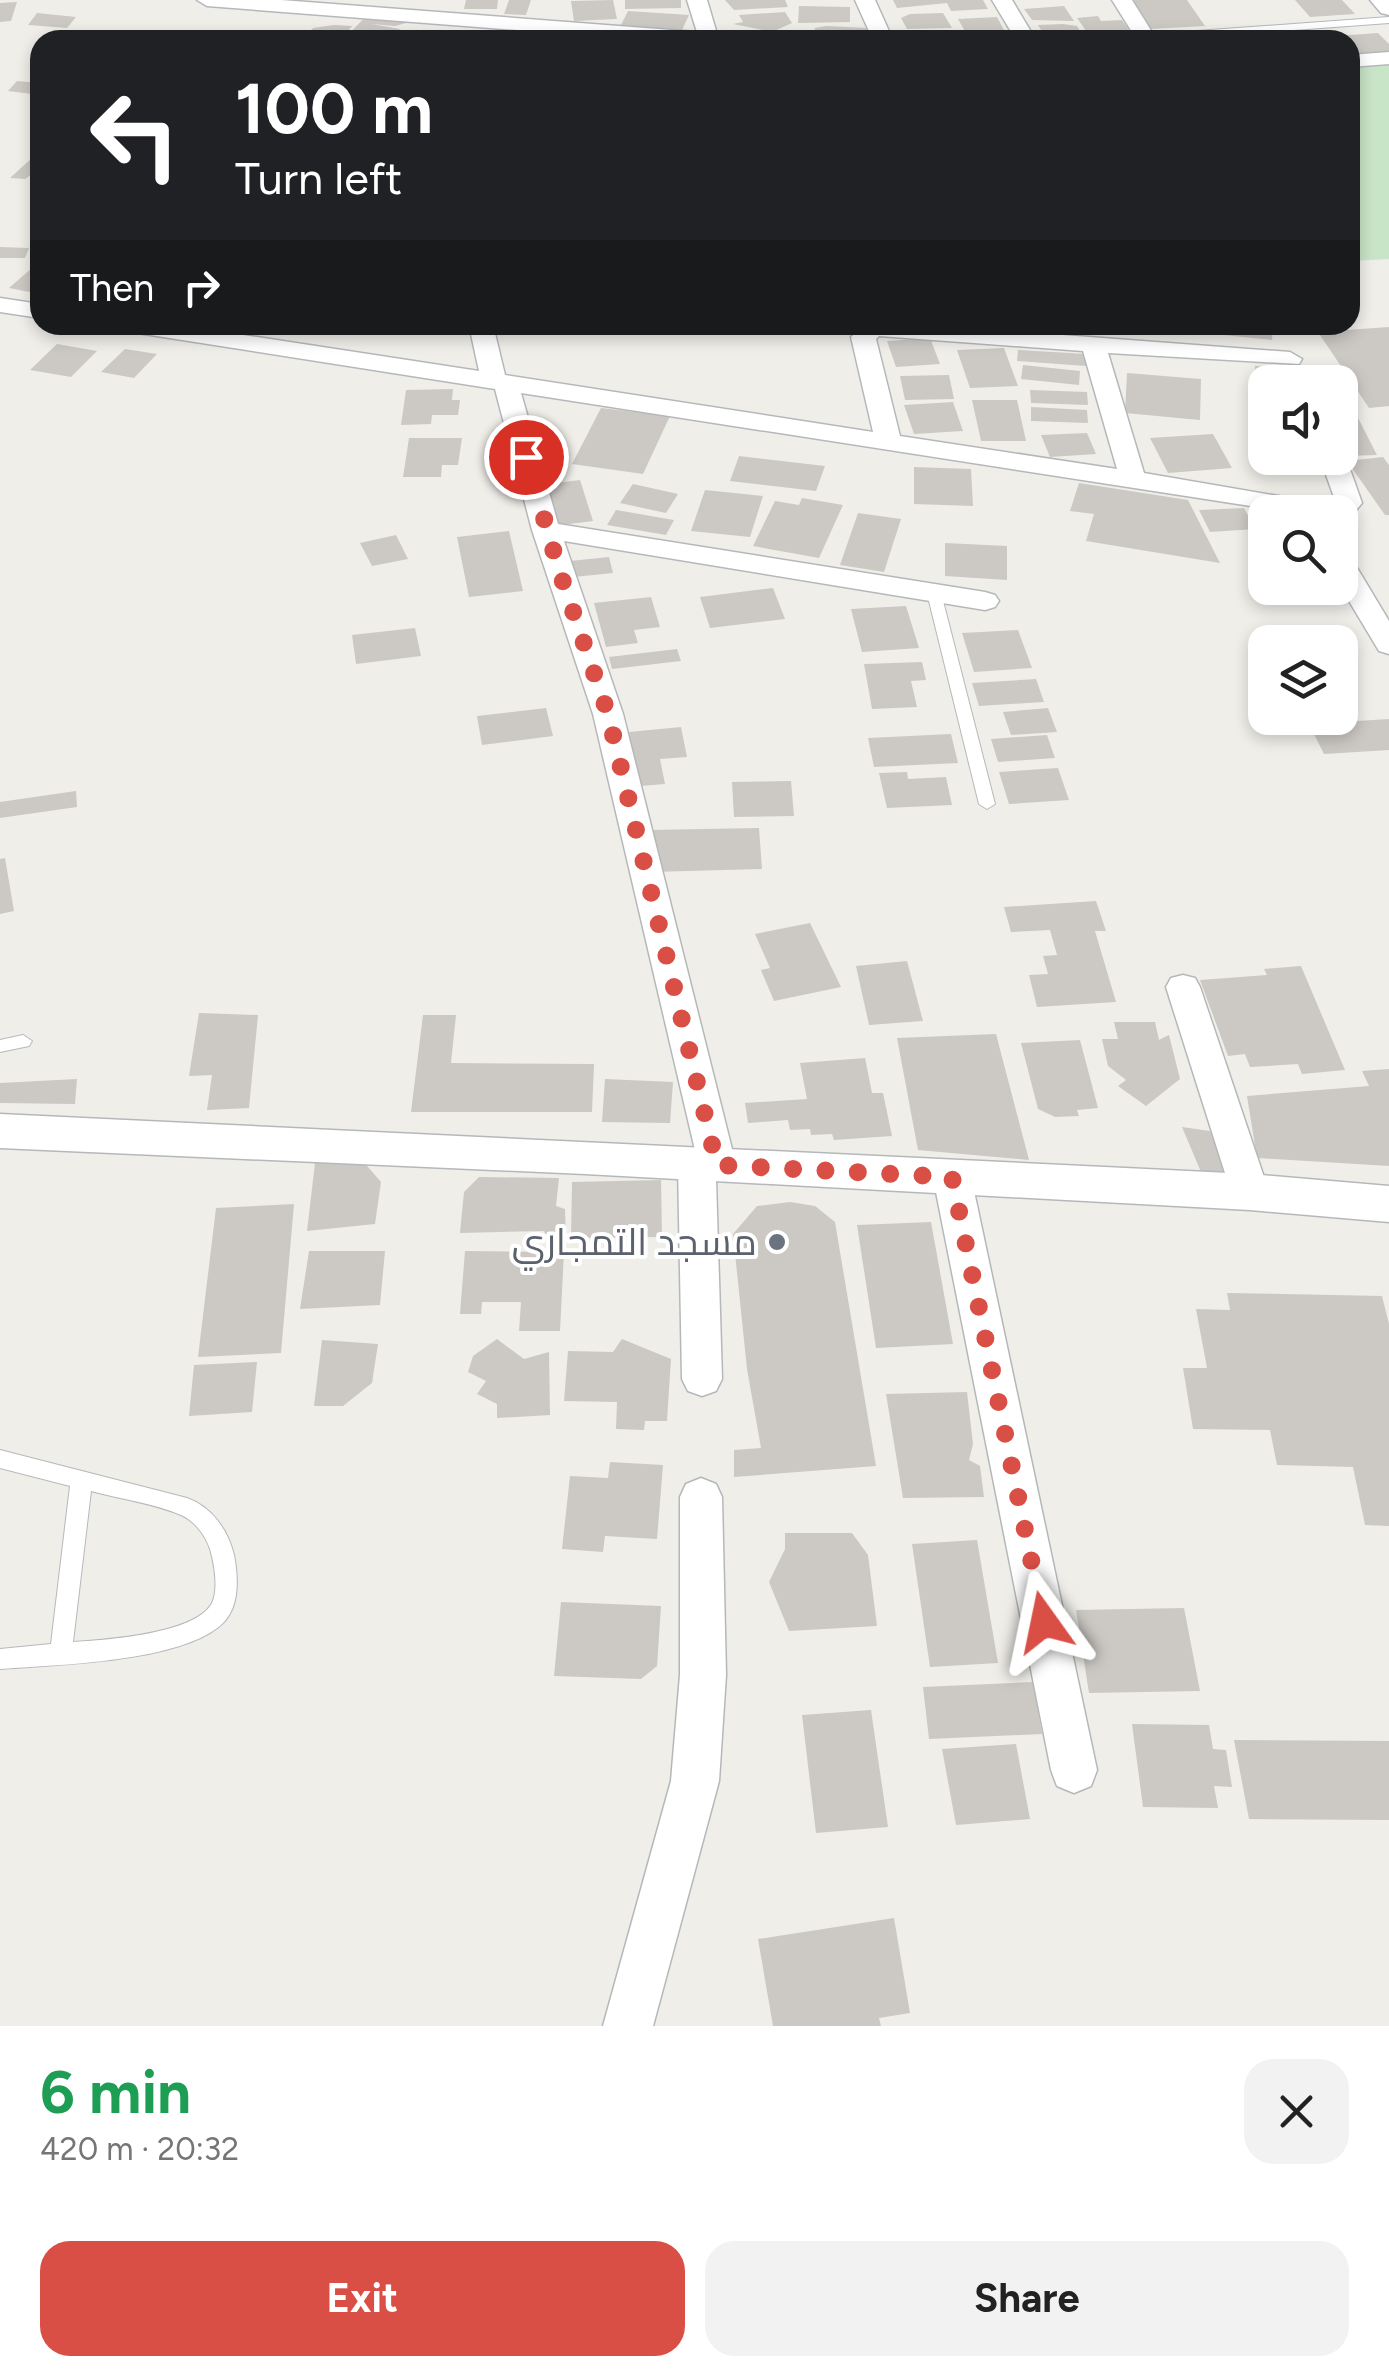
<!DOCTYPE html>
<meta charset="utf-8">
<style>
:root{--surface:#fff;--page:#f2f2f2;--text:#222;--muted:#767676;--accent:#da4f45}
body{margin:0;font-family:Figtree,Cairo,sans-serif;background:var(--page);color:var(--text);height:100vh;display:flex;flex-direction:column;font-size:38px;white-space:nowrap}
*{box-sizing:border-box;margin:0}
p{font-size:32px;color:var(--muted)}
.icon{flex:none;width:55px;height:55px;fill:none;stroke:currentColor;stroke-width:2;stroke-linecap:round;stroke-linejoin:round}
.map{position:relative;height:2026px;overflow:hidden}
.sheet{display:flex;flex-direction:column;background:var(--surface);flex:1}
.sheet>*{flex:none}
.top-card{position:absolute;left:30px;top:30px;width:1330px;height:305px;border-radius:30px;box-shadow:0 5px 15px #0003;background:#202124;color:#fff;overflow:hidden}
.tools{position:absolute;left:1248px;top:365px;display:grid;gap:20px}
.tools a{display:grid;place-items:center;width:110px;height:110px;border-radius:20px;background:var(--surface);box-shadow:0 5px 15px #0003;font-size:50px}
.pin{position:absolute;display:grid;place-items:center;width:85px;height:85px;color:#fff;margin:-42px;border:5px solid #fff;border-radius:50%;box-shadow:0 2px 10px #0007}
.me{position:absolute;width:110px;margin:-55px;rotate:348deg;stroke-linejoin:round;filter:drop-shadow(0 0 8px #0008)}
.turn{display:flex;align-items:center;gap:35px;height:210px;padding:0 40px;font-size:45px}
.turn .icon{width:130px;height:130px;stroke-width:2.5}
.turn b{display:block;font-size:70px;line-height:85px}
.then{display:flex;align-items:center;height:95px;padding:0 40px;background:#0003;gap:20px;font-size:38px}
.round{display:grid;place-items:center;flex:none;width:105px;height:105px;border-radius:30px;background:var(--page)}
.overview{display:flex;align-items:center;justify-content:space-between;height:170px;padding:0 40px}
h1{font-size:60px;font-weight:700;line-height:75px;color:#1e9e55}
.primary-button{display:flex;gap:20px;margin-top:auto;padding:20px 40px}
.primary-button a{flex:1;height:115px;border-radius:30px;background:var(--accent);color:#fff;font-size:40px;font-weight:700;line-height:115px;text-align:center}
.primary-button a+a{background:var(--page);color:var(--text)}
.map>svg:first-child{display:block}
</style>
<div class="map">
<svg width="1389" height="2026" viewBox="0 0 1389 2026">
<rect width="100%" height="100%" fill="#f0eee9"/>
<!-- green -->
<path fill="#c8e5c8" d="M1389 62V259L1350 261V65Z"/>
<!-- building -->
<path fill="#ccc9c5" d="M466 0H498L497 9H464Z
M509 0H531L526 15 504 14Z
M613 0 617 19 574 21 571 1Z
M625 0H681V8L625 9Z
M725 0H785L788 7 734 10Z
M893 0H983L988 9 951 11 947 3 897 8Z
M1131 0H1187L1205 26 1150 29Z
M1295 0H1342L1355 14 1310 17Z
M17 2 11 21 0 22V3Z
M799 6 850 7V22L798 23Z
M1064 6 1074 21 1032 20 1024 9Z
M628 11 689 15 682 30 621 25Z
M785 12 792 23 772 32 733 24 743 22 739 15Z
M37 13 76 17 67 28 28 25Z
M369 13 410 22 395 26 371 24 400 29 395 35 383 34 378 40H356L368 35H348Z
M943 13 952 28 907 29 901 18 910 14Z
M1098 16 1101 21 1122 20 1131 33 1089 35 1077 18Z
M997 17 1005 32 967 35 958 19Z
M1063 24 1077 26 1085 39 1046 38 1038 25Z
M334 25 352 26 341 40H302L313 28Z
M826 26 868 28 866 40H813L815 28Z
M434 31 472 34 468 40H427Z
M935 31H957L962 40H909L905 32Z
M1378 33 1389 44V52L1350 55V40H1325L1322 37Z
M17 81 40 83V95L8 91Z
M33 157 40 158V168L25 179 10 178Z
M0 247 29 248 25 258H0Z
M40 261V294L9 288Z
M1226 325H1273L1272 340 1224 335Z
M1389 327V406L1369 408 1318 332Z
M930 338 940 364 896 367 887 341Z
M57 344 97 351 71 377 30 370Z
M1004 348 1018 386 970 388 957 350Z
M125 349 157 354 134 378 101 372Z
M1018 350 1086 354V366L1017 361Z
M1023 365 1080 371 1079 385 1021 379Z
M1255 366 1296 370V382H1265V403L1254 402Z
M1127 373 1201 379 1200 420 1125 413Z
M949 375 954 399 905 400 900 376Z
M453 389 452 400H460L458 415H432L431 424 401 425 406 390Z
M1030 390 1087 392 1088 405 1031 403Z
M972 400H1017L1026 441H981Z
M953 402 963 431 914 434 904 405Z
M1031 407 1087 410 1088 423 1031 421Z
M601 408 670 416 643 474 572 464Z
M1356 414 1377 455 1347 456 1340 441V415Z
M1087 433 1096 454 1050 457 1041 435Z
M1213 434 1232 468 1168 473 1150 438Z
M409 438H462L458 465H442L441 477H403Z
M739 456 825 466 816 491 730 481Z
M1383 457 1389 465V515H1385L1347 461Z
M914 467 971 469 973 506 914 504Z
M580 480 593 521 554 526 541 485Z
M1079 483 1188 500 1220 563 1086 541 1094 514 1070 511Z
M633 484 678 494 666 513 620 503Z
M705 490 763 496 750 537 691 531Z
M802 498 843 505 819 558 753 546 775 501 799 505Z
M1244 508 1255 529 1210 532 1199 510Z
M616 510 674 520 666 535 607 525Z
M858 513 901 519 884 572 840 565Z
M509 531 523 591 469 597 457 537Z
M396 535 408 559 372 566 360 543Z
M945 543 1007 546V580L945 576Z
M609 557 613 573 574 577 570 561Z
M773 588 785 619 710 628 700 597Z
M651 597 660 627 634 630 638 643 606 647 594 603Z
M906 606 919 648 862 652 851 609Z
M415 628 421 656 356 664 352 635Z
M1018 630 1032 668 974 672 962 633Z
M677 649 681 661 612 669 609 657Z
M922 662 926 680 911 681 917 707 872 709 864 664Z
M1036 679 1044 702 979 706 972 683Z
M546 708 553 736 482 745 477 716Z
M1048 708 1057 732 1011 735 1003 712Z
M1389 719V750L1324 754 1309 724Z
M681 727 687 757 660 759 665 784 640 786 629 732Z
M951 734 958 763 874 767 868 738Z
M1047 735 1055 758 998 762 991 739Z
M1058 768 1069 800 1009 804 999 772Z
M907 772 908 779 946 777 952 805 887 808 879 773Z
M791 781 794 816 734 817 732 782Z
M76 791 77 807 0 818V802Z
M759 828 762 869 650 872 649 830Z
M5 858 14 911 0 914V859Z
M1096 901 1106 931H1095L1116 1002 1037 1007 1029 975 1048 974 1043 956 1057 955 1050 930 1011 932 1004 907Z
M810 923 841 987 774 1001 761 970 770 968 755 934Z
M907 961 923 1021 869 1025 856 966Z
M1301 966 1345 1070 1302 1074 1298 1064 1250 1067 1245 1054 1228 1056 1200 980 1267 975 1264 969Z
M199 1013 258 1015 249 1108 207 1110 212 1075 189 1076Z
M423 1015H456L451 1063 594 1064 592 1112H411Z
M1114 1022H1155L1159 1040 1169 1035 1180 1079 1146 1106 1118 1086 1126 1080 1108 1066 1102 1039H1118Z
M996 1034 1029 1160 918 1150 897 1038Z
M1080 1040 1098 1108 1077 1110 1079 1116 1055 1117 1038 1109 1021 1043Z
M865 1058 872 1093H883L892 1136 834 1140 832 1134 811 1135 810 1129 790 1130 788 1120 748 1123 745 1103 807 1099 800 1063Z
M1389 1069V1166L1257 1158 1247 1096 1369 1086 1362 1071Z
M77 1079 75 1104 0 1103V1083Z
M605 1079 673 1082 670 1123 602 1122Z
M1182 1127 1210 1131 1230 1174 1201 1172Z
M362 1160 381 1182 375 1224 307 1231 315 1163Z
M479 1177 559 1178 556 1206 565 1209 566 1240 548 1241 544 1231 460 1233 464 1192Z
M661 1180 662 1237 571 1238 572 1182Z
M790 1202 815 1206 835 1222 876 1466 734 1477V1450L761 1448 747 1369 733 1234 757 1206Z
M294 1204 281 1353 198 1357 216 1208Z
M931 1222 953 1344 876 1348 857 1225Z
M309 1251H385L380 1305 300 1309Z
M465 1251 564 1252 560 1331H519L521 1302H482L481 1314H460Z
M1227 1293 1382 1296 1389 1324V1526L1365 1525 1353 1467 1277 1465 1270 1430 1193 1429 1183 1368H1207L1196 1309 1230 1310Z
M497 1339 524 1359 549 1352 550 1415 497 1418V1404L477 1394 486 1381 468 1372 473 1356Z
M622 1339 671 1359 667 1421H645L644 1430 616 1429 617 1402 564 1401 568 1351 613 1352Z
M322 1340 378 1344 372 1383 343 1406H314Z
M257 1362 252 1412 189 1416 194 1365Z
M967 1392 973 1444 969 1460 980 1466 984 1497 903 1498 886 1394Z
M610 1462 663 1465 657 1539 605 1536 603 1552 562 1549 570 1476 608 1478Z
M785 1533H852L868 1555 877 1626 789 1631 769 1582 785 1549Z
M977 1540 998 1663 930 1667 912 1544Z
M561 1602 661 1606 657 1666 641 1679 554 1676Z
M1184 1608 1200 1691 1089 1693 1076 1610Z
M1033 1682 1042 1734 929 1739 923 1687Z
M871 1710 888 1827 816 1833 802 1715Z
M1132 1724 1209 1725 1213 1749 1226 1750 1232 1787 1214 1786 1218 1808 1143 1807Z
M1234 1740 1389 1741V1820L1249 1819Z
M1016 1744 1030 1819 956 1825 942 1749Z
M894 1918 910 2013 879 2018 881 2026H773L758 1939Z"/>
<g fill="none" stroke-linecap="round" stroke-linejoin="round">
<defs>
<path id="service" d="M1389 17V23L1183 38 1178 35 1183 32Z
M934 589 941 593 995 804 987 809 979 804 927 593Z
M23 1035 32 1041 29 1046 0 1052V1040Z
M0 1450 187 1498C212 1507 228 1530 234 1555 238 1576 240 1605 224 1622 186 1662 55 1665 0 1669V1649L51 1644 70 1486 0 1468ZM91 1491C120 1499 153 1503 181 1515 197 1522 209 1540 212 1557 215 1569 218 1591 212 1603 196 1634 105 1640 73 1642Z"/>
<path id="minor" d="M197 0H281L697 32 687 0H707L717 34 730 40H645L207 6Z
M855 0H875L893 40H873Z
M992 0H1012L1036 40H1016Z
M1112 0H1132L1157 40H1137Z
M1389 52V64L1350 67V55Z
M0 298 40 304V318L0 312Z
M119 325H178L479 371 469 325H493L505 375 873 432 851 337 863 325H931L1290 352 1302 359 1299 364 1108 353 1144 473 1307 501 1335 500 1320 458H1340V452L1346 458 1362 503 1353 514 1343 516 1340 512H1289L521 393 558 524 985 592 995 595 999 601 995 607 985 610 564 541 623 714 736 1165 730 1175 716 1179 722 1379 716 1391 702 1396 688 1391 682 1379 678 1164 684 1154 695 1150 593 714 532 530 495 389 131 332ZM879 336 1083 351 1117 469 900 436 876 339Z
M1340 554 1350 556 1389 621V654L1379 651 1340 586Z
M1183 975 1195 978 1200 987 1269 1192 1263 1202 1250 1207 1237 1202 1231 1192 1166 987 1171 978Z
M952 1162 965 1167 971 1177 1097 1770 1091 1786 1074 1793 1057 1786 1051 1770 933 1177 939 1167Z
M701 1478 716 1484 722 1497 726 1675 719 1781 653 2026H603L671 1781 680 1675V1497L686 1484Z"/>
<path id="tertiary" d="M1370 0H1389V15L1381 13Z
M0 1114 1250 1174 1389 1186V1222L1250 1210 585 1174 0 1148Z"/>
</defs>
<!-- service casing -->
<use href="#service" stroke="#b5b8bb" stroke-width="2"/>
<!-- minor casing -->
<use href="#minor" stroke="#b5b8bb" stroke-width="3"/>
<!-- tertiary casing -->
<use href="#tertiary" stroke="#b5b8bb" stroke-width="3"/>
<!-- service -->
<use href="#service" fill="#fff" fill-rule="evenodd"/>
<!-- minor -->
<use href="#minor" fill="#fff" fill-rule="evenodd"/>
<!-- tertiary -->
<use href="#tertiary" fill="#fff" fill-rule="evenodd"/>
</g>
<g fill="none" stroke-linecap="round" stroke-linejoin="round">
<!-- route -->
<path stroke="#da4f45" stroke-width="18" stroke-dasharray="0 32.4" d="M526 457 560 573 608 714 717 1165 952 1177 1044 1622"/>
</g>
<!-- markers -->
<circle fill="#6b7280" stroke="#fff" stroke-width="4" cx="777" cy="1242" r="10"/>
<g text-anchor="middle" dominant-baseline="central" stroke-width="8" stroke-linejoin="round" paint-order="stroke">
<!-- worship labels -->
<g font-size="38" fill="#5b616d" stroke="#fff" text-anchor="end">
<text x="757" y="1242">مسجد التمجاري</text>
</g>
</g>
</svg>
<div class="tools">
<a><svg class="icon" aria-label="sound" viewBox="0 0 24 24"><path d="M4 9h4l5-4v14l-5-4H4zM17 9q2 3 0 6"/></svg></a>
<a><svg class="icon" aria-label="search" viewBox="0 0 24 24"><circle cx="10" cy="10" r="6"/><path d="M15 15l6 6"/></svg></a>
<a><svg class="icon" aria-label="layers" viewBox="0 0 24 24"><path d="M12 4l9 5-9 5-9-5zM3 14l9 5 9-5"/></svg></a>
</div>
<div class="pin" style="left:526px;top:457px;background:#d93025"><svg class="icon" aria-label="arrive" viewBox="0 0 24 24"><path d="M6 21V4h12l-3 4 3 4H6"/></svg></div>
<svg class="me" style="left:1044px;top:1622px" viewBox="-20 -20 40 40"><path d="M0-17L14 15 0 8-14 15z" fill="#da4f45" stroke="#fff" stroke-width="4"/></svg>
<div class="top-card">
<div class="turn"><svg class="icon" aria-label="left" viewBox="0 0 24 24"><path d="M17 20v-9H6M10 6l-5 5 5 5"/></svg><div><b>100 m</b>Turn left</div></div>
<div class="then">Then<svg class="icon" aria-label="right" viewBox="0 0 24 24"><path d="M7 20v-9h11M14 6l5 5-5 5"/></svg></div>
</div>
</div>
<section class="sheet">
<div class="overview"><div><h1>6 min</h1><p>420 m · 20:32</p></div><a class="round"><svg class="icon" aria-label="close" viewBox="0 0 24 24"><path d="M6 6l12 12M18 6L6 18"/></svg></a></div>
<div class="primary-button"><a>Exit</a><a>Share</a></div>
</section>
